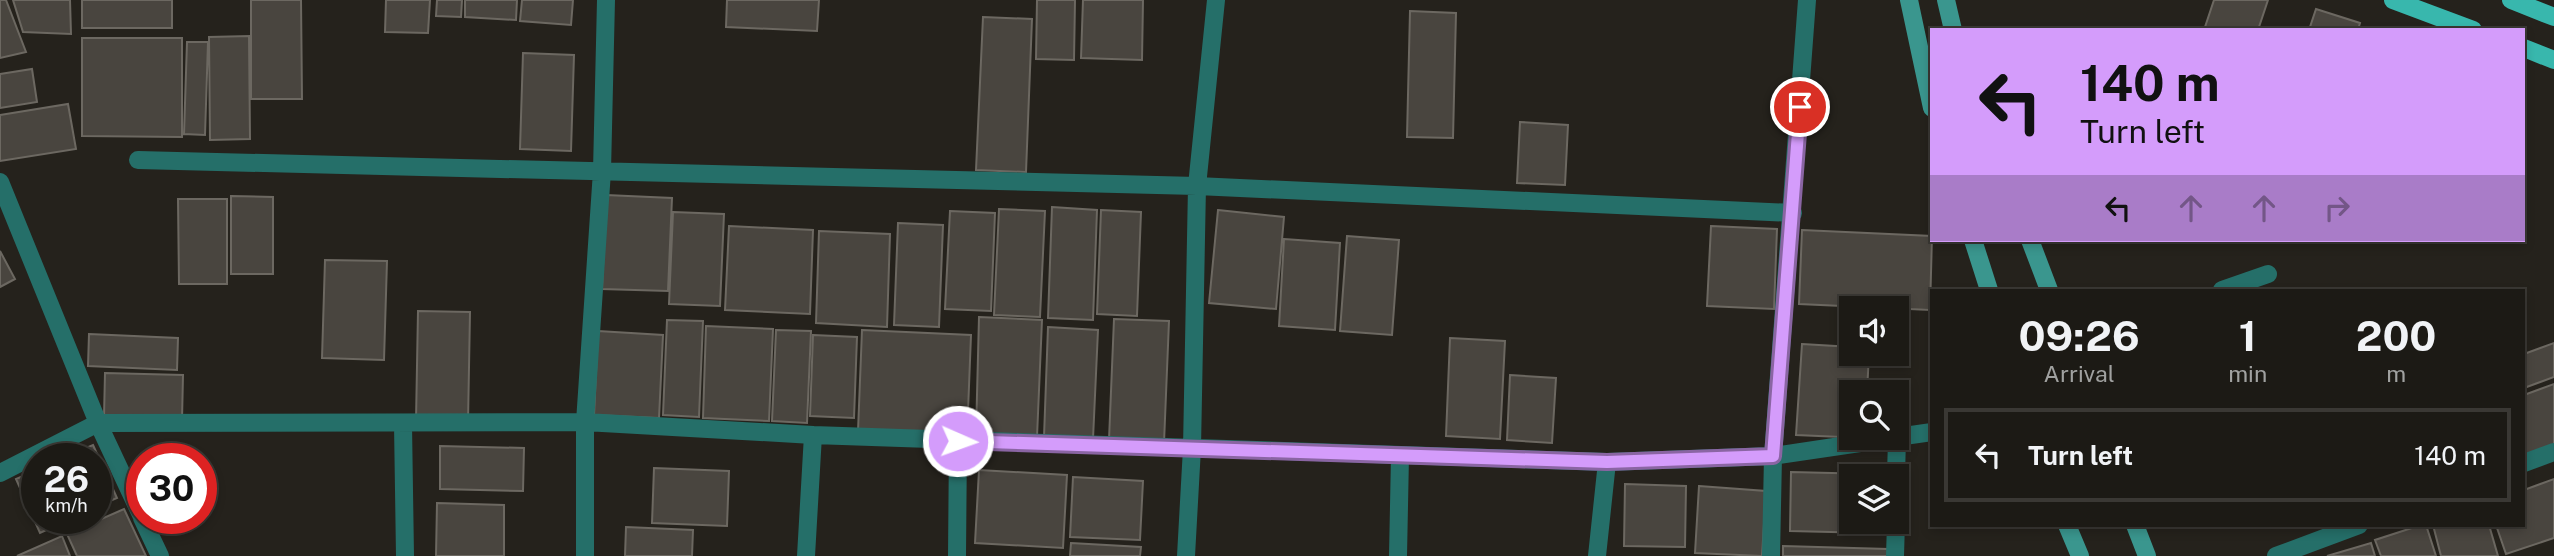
<!DOCTYPE html>
<style>
:root{--surface:#1c1a15;--page:#25231e;--text:#f1f3f6;--muted:#a0a1a0;--line:#3a3834}
body{margin:0;font-family:"Public Sans",sans-serif;background:var(--page);color:var(--text);height:100vh;display:flex;flex-direction:column;font-size:26px;white-space:nowrap}
*{box-sizing:border-box;margin:0}
p{font-size:23px;color:var(--muted)}
.icon{flex:none;width:38px;height:38px;fill:none;stroke:currentColor;stroke-width:2;stroke-linecap:round;stroke-linejoin:round}
.map{position:relative;flex:1;overflow:hidden}
.side{position:absolute;left:1930px;top:289px;width:595px;height:238px;display:flex;flex-direction:column;background:var(--surface);border-radius:0px;box-shadow:0 4px 10px #0003,0 0 0 2px var(--line)}
.side>*{flex:none}
.guide{position:absolute;left:1930px;top:28px;width:595px;height:214px;border-radius:0px;box-shadow:0 4px 10px #0003,0 0 0 2px var(--line);background:#d49cfb;color:#111;overflow:hidden}
.controls{position:absolute;left:1839px;top:296px;display:grid;gap:14px}
.controls a{display:grid;place-items:center;width:70px;height:70px;border-radius:0px;background:var(--surface);box-shadow:0 4px 10px #0003,0 0 0 2px var(--line);font-size:35px}
.speed{position:absolute;left:21px;top:443px;display:flex;gap:14px;font-size:35px;font-weight:700;text-align:center}
.speed>*{display:grid;place-content:center;width:91px;height:91px;border-radius:50%;background:var(--surface);box-shadow:0 4px 10px #0003,0 0 0 2px var(--line);line-height:1}
.speed small{font-size:18px;font-weight:400}
.speed .limit{border:10px solid #d22;background:#fff;color:#111}
.pin{position:absolute;display:grid;place-items:center;width:60px;height:60px;color:#fff;margin:-30px;border:4px solid #fff;border-radius:50%;box-shadow:0 2px 7px #0007}
.me{position:absolute;width:77px;margin:-38px;rotate:92deg;stroke-linejoin:round;filter:drop-shadow(0 0 5px #0008)}
.turn{display:flex;align-items:center;gap:24px;height:147px;padding:0 35px;font-size:32px}
.turn .icon{width:91px;height:91px;stroke-width:2.5}
.turn b{display:block;font-size:49px;line-height:60px}
.lanes{display:flex;align-items:center;height:66px;padding:0 35px;background:#0003;justify-content:center;gap:35px;direction:ltr}
.lanes .off{opacity:.35}
.eta{display:flex;justify-content:space-evenly;align-items:center;height:119px;text-align:center}
.eta b{font-size:42px;font-weight:700;line-height:49px}
ul{padding:0;list-style:none}
li{display:flex;align-items:center;gap:21px;height:94px;margin:0 14px 10px;padding:0 21px;border:4px solid var(--line);border-radius:0px}
li div{flex:1}
li b{display:block;font-size:26px}
li em{font-style:normal}
.map>svg:first-child{display:block}
</style>
<div class="map">
<svg width="2554" height="556" viewBox="0 0 2554 556">
<rect width="100%" height="100%" fill="#25221c"/>
<!-- building -->
<path fill="#49453f" stroke="#6c6861" stroke-width="2" d="M0 0H6L26 52 0 58Z
M13 0H70L71 34 23 32Z
M82 0H172V28H82Z
M251 0H301L302 99H251Z
M386 0H430L428 33 385 32Z
M437 0H462L461 17 436 16Z
M465 0H517L516 20 465 17Z
M522 0H573L571 25 520 21Z
M727 0H819L817 31 726 27Z
M1037 0H1075L1074 60 1036 59Z
M1083 0H1143L1142 60 1081 58Z
M2214 0H2268L2258 30H2204Z
M2316 9 2360 23 2358 30H2309Z
M1410 11 1456 13 1453 138 1407 137Z
M983 17 1032 19 1026 172 976 170Z
M249 36 250 139 210 140 209 37Z
M82 38H182V137L82 136Z
M187 42H208L205 135 184 134Z
M523 53 574 55 571 151 520 149Z
M32 69 37 102 0 108V74Z
M68 104 76 149 0 161V115Z
M1520 122 1568 125 1565 185 1517 183Z
M606 195 672 198 668 291 602 289Z
M231 196 273 197V274H231Z
M178 199H227V284H179Z
M1052 207 1097 210 1093 320 1048 318Z
M999 209 1045 211 1040 317 994 315Z
M1101 210 1141 212 1137 316 1097 314Z
M1218 210 1284 217 1276 309 1209 303Z
M950 211 995 213 991 311 945 309Z
M673 212 724 214 720 306 669 304Z
M898 223 943 225 939 327 894 325Z
M729 226 813 230 810 314 725 310Z
M1711 226 1777 229 1774 309 1707 306Z
M1802 230 1932 236 1930 310 1799 304Z
M819 231 890 234 887 327 816 323Z
M1347 236 1399 240 1392 335 1340 331Z
M1284 239 1340 243 1335 330 1279 326Z
M0 251 15 279 0 287Z
M325 260 387 261 384 360 322 358Z
M418 311 470 312 468 423 416 421Z
M979 317 1042 320 1037 437 976 434Z
M1114 319 1169 321 1164 443 1109 440Z
M667 320 703 321 699 417 663 415Z
M706 326 773 329 769 421 703 418Z
M1048 327 1098 330 1093 439 1044 437Z
M776 330 811 331 807 423 772 421Z
M862 330 971 335 967 437 858 431Z
M598 331 663 335 659 418 594 415Z
M89 334 178 338 177 370 88 366Z
M813 335 857 337 854 418 810 416Z
M1450 338 1505 341 1500 439 1446 436Z
M2554 343V377L2524 388V354Z
M1802 344 1852 347V354H1869L1867 392H1852V438H1865L1796 435Z
M105 373 183 375 182 420 104 417Z
M1510 375 1556 378 1552 443 1507 440Z
M2554 384V448L2524 459V395Z
M93 445 117 498 96 507V458H62Z
M440 446 524 448 523 491 440 489Z
M654 468 729 471 727 526 652 523Z
M37 470V518H73L40 533 16 479Z
M979 470 1067 475 1063 548 975 543Z
M1791 472 1873 474 1852 476V522H1872V533L1790 531Z
M1073 477 1143 481 1140 540 1070 537Z
M2554 479V538L2506 554 2496 525H2524V490Z
M1625 484 1686 486 1685 547 1624 546Z
M1699 486 1766 491 1762 556 1695 553Z
M437 503 504 505V556H436Z
M124 509 146 556H77L67 534Z
M2421 525H2426L2436 556H2381L2375 540Z
M2433 525H2489L2498 556H2441Z
M626 527 693 530 692 556H625Z
M62 536 70 556H17Z
M1071 543 1141 547 1140 556H1070Z
M2371 543 2375 556H2327Z
M1783 546 1888 549V556H1783Z"/>
<g fill="none" stroke-linecap="round" stroke-linejoin="round">
<!-- minor -->
<path stroke="#256f69" stroke-width="18" d="M138 160 1197 186 1793 213
M0 182 98 423 142 517
M2222 290 2268 274
M403 424 405 556
M1897 437 1932 432
M2524 463 2554 452
M0 473 98 423 585 422 813 435 1607 462 1773 456 1894 438
M1896 476 1897 438
M142 518 160 556
M585 556V422L602 171 606 0
M806 556 813 435
M957 556 958 441
M1186 556 1192 448 1197 186 1216 0
M1398 556 1400 456
M1597 556 1607 462
M1771 556 1773 456 1807 0
M1895 556 1896 522
M2276 556 2359 525"/>
<!-- secondary -->
<path stroke="#3a968e" stroke-width="18" d="M1909 0 1932 108
M1946 0 1953 30
M1973 240 1989 290
M2030 240 2049 290
M2067 525 2080 556
M2135 525 2147 556"/>
<!-- primary -->
<path stroke="#38b7ad" stroke-width="18" d="M2393 0 2473 30
M2511 0 2554 17
M2524 48 2554 60"/>
</g>
<g fill="none" stroke-linecap="round" stroke-linejoin="round">
<defs>
<path id="route" d="M958 441 1607 462 1773 456 1800 107"/>
</defs>
<!-- route casing -->
<use href="#route" stroke="#8a65a3" stroke-width="18"/>
<!-- route -->
<use href="#route" stroke="#d49cfb" stroke-width="12"/>
</g>
</svg>
<div class="controls">
<a><svg class="icon" aria-label="sound" viewBox="0 0 24 24"><path d="M4 9h4l5-4v14l-5-4H4zM17 9q2 3 0 6"/></svg></a>
<a><svg class="icon" aria-label="search" viewBox="0 0 24 24"><circle cx="10" cy="10" r="6"/><path d="M15 15l6 6"/></svg></a>
<a><svg class="icon" aria-label="layers" viewBox="0 0 24 24"><path d="M12 4l9 5-9 5-9-5zM3 14l9 5 9-5"/></svg></a>
</div>
<div class="speed"><div>26<small>km/h</small></div><div class="limit">30</div></div>
<div class="pin" style="left:1800px;top:107px;background:#d93025"><svg class="icon" aria-label="arrive" viewBox="0 0 24 24"><path d="M6 21V4h12l-3 4 3 4H6"/></svg></div>
<svg class="me" style="left:958px;top:441px" viewBox="-20 -20 40 40"><circle r="17" fill="#d49cfb" stroke="#fff" stroke-width="3"/><path d="M0-11L8 9 0 5-8 9z" fill="#fff"/></svg>
<div class="guide">
<div class="turn"><svg class="icon" aria-label="left" viewBox="0 0 24 24"><path d="M17 20v-9H6M10 6l-5 5 5 5"/></svg><div><b>140 m</b>Turn left</div></div>
<div class="lanes"><svg class="icon" aria-label="left" viewBox="0 0 24 24"><path d="M17 20v-9H6M10 6l-5 5 5 5"/></svg><svg class="icon off" aria-label="ahead" viewBox="0 0 24 24"><path d="M12 20V5M6 11l6-6 6 6"/></svg><svg class="icon off" aria-label="ahead" viewBox="0 0 24 24"><path d="M12 20V5M6 11l6-6 6 6"/></svg><svg class="icon off" aria-label="right" viewBox="0 0 24 24"><path d="M7 20v-9h11M14 6l5 5-5 5"/></svg></div>
</div>
<section class="side">
<div class="eta">
<div><b>09:26</b><p>Arrival</p></div>
<div><b>1</b><p>min</p></div>
<div><b>200</b><p>m</p></div>
</div>
<ul>
<li><svg class="icon" aria-label="left" viewBox="0 0 24 24"><path d="M17 20v-9H6M10 6l-5 5 5 5"/></svg><div><b>Turn left</b></div><em>140 m</em></li>
</ul>
</section>
</div>
